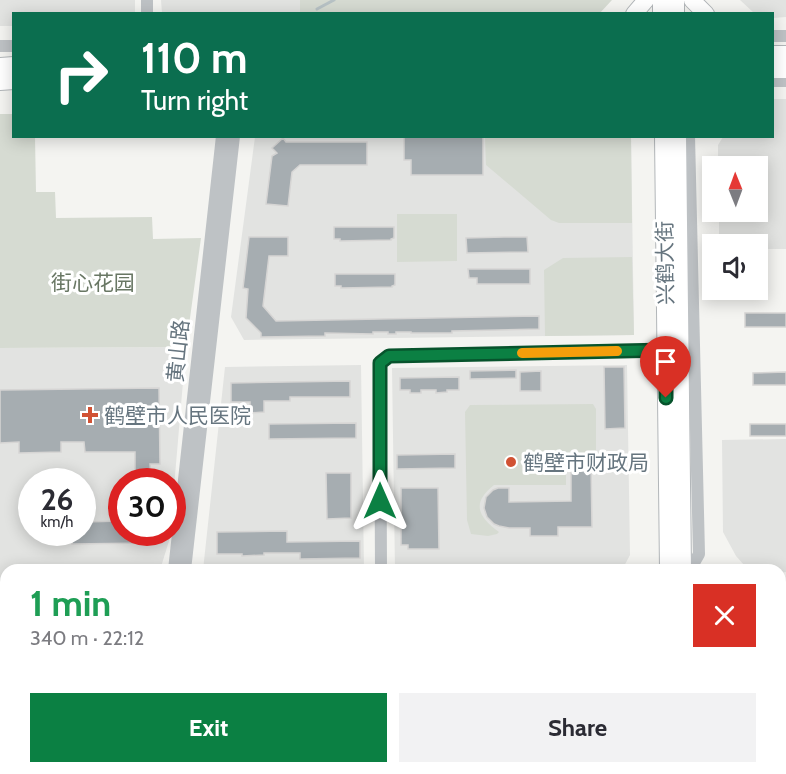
<!DOCTYPE html>
<meta charset="utf-8">
<style>
:root{--surface:#fff;--page:#f2f2f3;--text:#2b2b33;--muted:#7c7c81;--accent:#0b8043}
body{margin:0;font-family:Cabin,"Noto Sans SC",sans-serif;background:var(--page);color:var(--text);height:100vh;display:flex;flex-direction:column;font-size:22px;white-space:nowrap}
*{box-sizing:border-box;margin:0}
p{font-size:20px;color:var(--muted)}
.icon{flex:none;width:33px;height:33px;fill:none;stroke:currentColor;stroke-width:2;stroke-linecap:round;stroke-linejoin:round}
.map{position:relative;flex:1;overflow:hidden}
.sheet{position:absolute;left:0px;top:564px;width:786px;height:210px;display:flex;flex-direction:column;background:var(--surface);border-radius:18px 18px 0 0;box-shadow:0 3px 15px #0003}
.sheet>*{flex:none}
.banner{position:absolute;left:12px;top:12px;width:762px;height:126px;border-radius:0px;box-shadow:0 3px 15px #0003;background:#0b6e4f;color:#fff;overflow:hidden}
.needle{width:39px;rotate:359deg}
.controls{position:absolute;left:702px;top:156px;display:grid;gap:12px}
.controls a{display:grid;place-items:center;width:66px;height:66px;border-radius:0px;background:var(--surface);box-shadow:0 3px 15px #0003;font-size:30px}
.speed{position:absolute;left:18px;top:468px;display:flex;gap:12px;font-size:30px;font-weight:700;text-align:center}
.speed>*{display:grid;place-content:center;width:78px;height:78px;border-radius:50%;background:var(--surface);box-shadow:0 3px 15px #0003;line-height:1}
.speed small{font-size:15px;font-weight:400}
.speed .limit{border:9px solid #d22;background:#fff;color:#111}
.pin{position:absolute;display:grid;place-items:center;width:51px;height:51px;color:#fff;margin:-62px -26px;border-radius:50% 50% 50% 0;rotate:-45deg;box-shadow:0 0 6px #0007}
.pin .icon{rotate:45deg}
.me{position:absolute;width:66px;margin:-33px;rotate:0deg;stroke-linejoin:round;filter:drop-shadow(0 0 4px #0008)}
.turn{display:flex;align-items:center;gap:21px;height:126px;padding:0 30px;font-size:27px}
.turn .icon{width:78px;height:78px;stroke-width:2.5}
.turn b{display:block;font-size:42px;line-height:51px}
.round{display:grid;place-items:center;flex:none;width:63px;height:63px;border-radius:0px;background:var(--page)}
.overview{display:flex;align-items:center;justify-content:space-between;height:102px;padding:0 30px}
h1{font-size:36px;font-weight:700;line-height:45px;color:#1e9e55}
.cta{display:flex;gap:12px;margin-top:auto;padding:12px 30px}
.cta a{flex:1;height:69px;border-radius:0px;background:var(--accent);color:#fff;font-size:24px;font-weight:700;line-height:69px;text-align:center}
.cta a+a{background:var(--page);color:var(--text)}
.map>svg:first-child{display:block}
</style>
<div class="map">
<svg width="786" height="774" viewBox="0 0 786 774">
<rect width="100%" height="100%" fill="#f4f4f1"/>
<!-- built -->
<path fill="#e2e3e1" fill-rule="evenodd" d="M0 0H135V13L14 14 13 26H0Z
M161 0H300V13H162Z
M740 0H786V17L773 18 772 14 754 13Z
M773 99H786V249H765V284H758V244H719V212H758V166H718V145L723 137 772 136Z
M255 137H631L634 335 244 340 231 317Z
M186 347 173 499 172 482H122V532L170 533 169 541 160 570H6V600H0V348ZM32 482H82V532H32Z
M361 365 364 570H203L225 367Z
M627 365 630 555 622 570H395L392 368Z
M786 439V572L780 573V570H757L744 565 736 556 723 532 722 440Z
M780 766H786V774H725V768H780Z
M525 768H632V774H525Z
M134 769V774H38V770Z"/>
<!-- green -->
<path fill="#d6dbd2" d="M300 0H612L599 14H300Z
M0 114H13L14 136 35 137 36 192H55L56 218 152 217 153 239 201 238 186 347 0 348Z
M485 137H631L632 223H559L551 220 486 165Z
M397 214H457V261L397 262Z
M632 257 634 335 545 336 544 270 563 258Z
M593 404 596 409V462H566V485H494C471 503 478 517 499 532L497 534 488 536 471 534 467 520 465 412 470 405Z
M780 636H786V766H780Z"/>
<g fill="none" stroke-linecap="round" stroke-linejoin="round">
<!-- stream -->
<path stroke="#b7c2c5" stroke-width="3" d="M317 9 334 0"/>
</g>
<!-- building -->
<path fill="#a6adb1" stroke="#d6d5d4" stroke-width="1.5" d="M404 136H483V175H411V160H404Z
M283 138 286 142H367V165H300L292 172 288 206 266 204 272 156 277 153 272 148Z
M334 227H394V238L391 239V240L340 241V239H334Z
M249 237H288V256H269L263 306 276 321 539 316V329L452 331V333H411V332H396V334H388V332H373V334L325 333V336L261 337V333L246 318 248 289 243 288Z
M504 237H527L528 252 467 253 466 238Z
M468 269H530V284H477V278H469Z
M335 274H395V285L392 286V287L341 288V286H335Z
M745 313H786V327H745Z
M604 367H624L625 428 605 429Z
M516 370V378L470 379V371Z
M541 371V391H520V372Z
M786 372V385H753V373Z
M459 377V390H447V392L436 393V390H421V393H410V390H400V378Z
M350 381V397H290V401H264V412L250 413V402H231V383Z
M159 388 160 464H150L151 482H131V472H135V452H85L84 442H61V452L19 453V442L0 443V390Z
M356 423V438L269 439V424Z
M750 424H786V436H750Z
M455 454V468L397 469V455Z
M571 464H591L592 527H558V536H530V528H509L499 526 494 524 487 517 484 508 486 497 493 490 498 488H509V502L571 501Z
M326 473H351V518L327 519Z
M401 488H438L439 549H408V545H401Z
M122 521V532H148V543L72 544V532H82V522Z
M287 531V542L360 541V558L300 559V553H264V555L242 556V554H217V532Z"/>
<g fill="none" stroke-linecap="round" stroke-linejoin="round">
<defs>
<path id="major" d="M661 0V14
M676 0V14
M692 0 706 14
M634 14 646 0
M772 54H786
M0 66 14 65
M772 70H786
M0 82 14 81
M663 136 668 570
M678 136 683 570
M672 768V774
M686 768V774"/>
</defs>
<!-- major casing -->
<use href="#major" stroke="#b2b6b9" stroke-width="18"/>
<!-- minor -->
<path stroke="#bec2c5" stroke-width="12" d="M147 0V14
M772 36H786
M0 46H14
M772 81H786
M689 136 699 554 690 570
M174 570 222 136
M185 570 234 136
M381 570 380 363 389 356 666 350
M780 607H786
M0 618H6
M780 618H786
M0 629H6
M382 768V774
M151 774 152 768
M163 774V768"/>
<!-- major -->
<use href="#major" stroke="#fff" stroke-width="16"/>
</g>
<g fill="none" stroke-linecap="round" stroke-linejoin="round">
<defs>
<path id="route" d="M380 501V363L389 356 666 350V398"/>
</defs>
<!-- route casing -->
<use href="#route" stroke="#07532c" stroke-width="15"/>
<!-- route -->
<use href="#route" stroke="#0b8043" stroke-width="10"/>
<!-- slow -->
<path stroke="#f59e0b" stroke-width="10" d="M522 353 617 351"/>
</g>
<!-- markers -->
<g fill="#d15234" stroke="#fff" stroke-width="2">
<path d="M87 406h6v6h6v6h-6v6h-6v-6h-6v-6h6z"/>
<circle cx="511" cy="462" r="6"/>
</g>
<g text-anchor="middle" dominant-baseline="central" stroke-width="6" stroke-linejoin="round" paint-order="stroke">
<!-- street labels -->
<g font-size="21" fill="#66757f" stroke="#fff">
<text transform="translate(665 263) rotate(-91)">兴鹤大街</text>
<text transform="translate(178 351) rotate(-84)">黄山路</text>
</g>
<!-- park labels -->
<g font-size="21" fill="#697764" stroke="#fff">
<text x="93" y="282">街心花园</text>
</g>
<!-- poi labels -->
<g font-size="21" fill="#66757f" stroke="#fff" text-anchor="start">
<text x="104" y="415">鹤壁市人民医院</text>
<text x="523" y="462">鹤壁市财政局</text>
</g>
</g>
</svg>
<div class="controls">
<a><svg class="needle" viewBox="-14 -14 28 28"><path d="M0-13l5 13h-10z" fill="#e53935"/><path d="M0 13l5-13h-10z" fill="#7c7c81"/></svg></a>
<a><svg class="icon" aria-label="sound" viewBox="0 0 24 24"><path d="M4 9h4l5-4v14l-5-4H4zM17 9q2 3 0 6"/></svg></a>
</div>
<div class="speed"><div>26<small>km/h</small></div><div class="limit">30</div></div>
<div class="pin" style="left:666px;top:398px;background:#d93025"><svg class="icon" aria-label="arrive" viewBox="0 0 24 24"><path d="M6 21V4h12l-3 4 3 4H6"/></svg></div>
<svg class="me" style="left:380px;top:501px" viewBox="-20 -20 40 40"><path d="M0-17L14 15 0 8-14 15z" fill="#0b8043" stroke="#fff" stroke-width="4"/></svg>
<div class="banner">
<div class="turn"><svg class="icon" aria-label="right" viewBox="0 0 24 24"><path d="M7 20v-9h11M14 6l5 5-5 5"/></svg><div><b>110 m</b>Turn right</div></div>
</div>
<section class="sheet">
<div class="overview"><div><h1>1 min</h1><p>340 m · 22:12</p></div><a class="round" style="background:#d93025;color:#fff"><svg class="icon" aria-label="close" viewBox="0 0 24 24"><path d="M6 6l12 12M18 6L6 18"/></svg></a></div>
<div class="cta"><a>Exit</a><a>Share</a></div>
</section>
</div>
